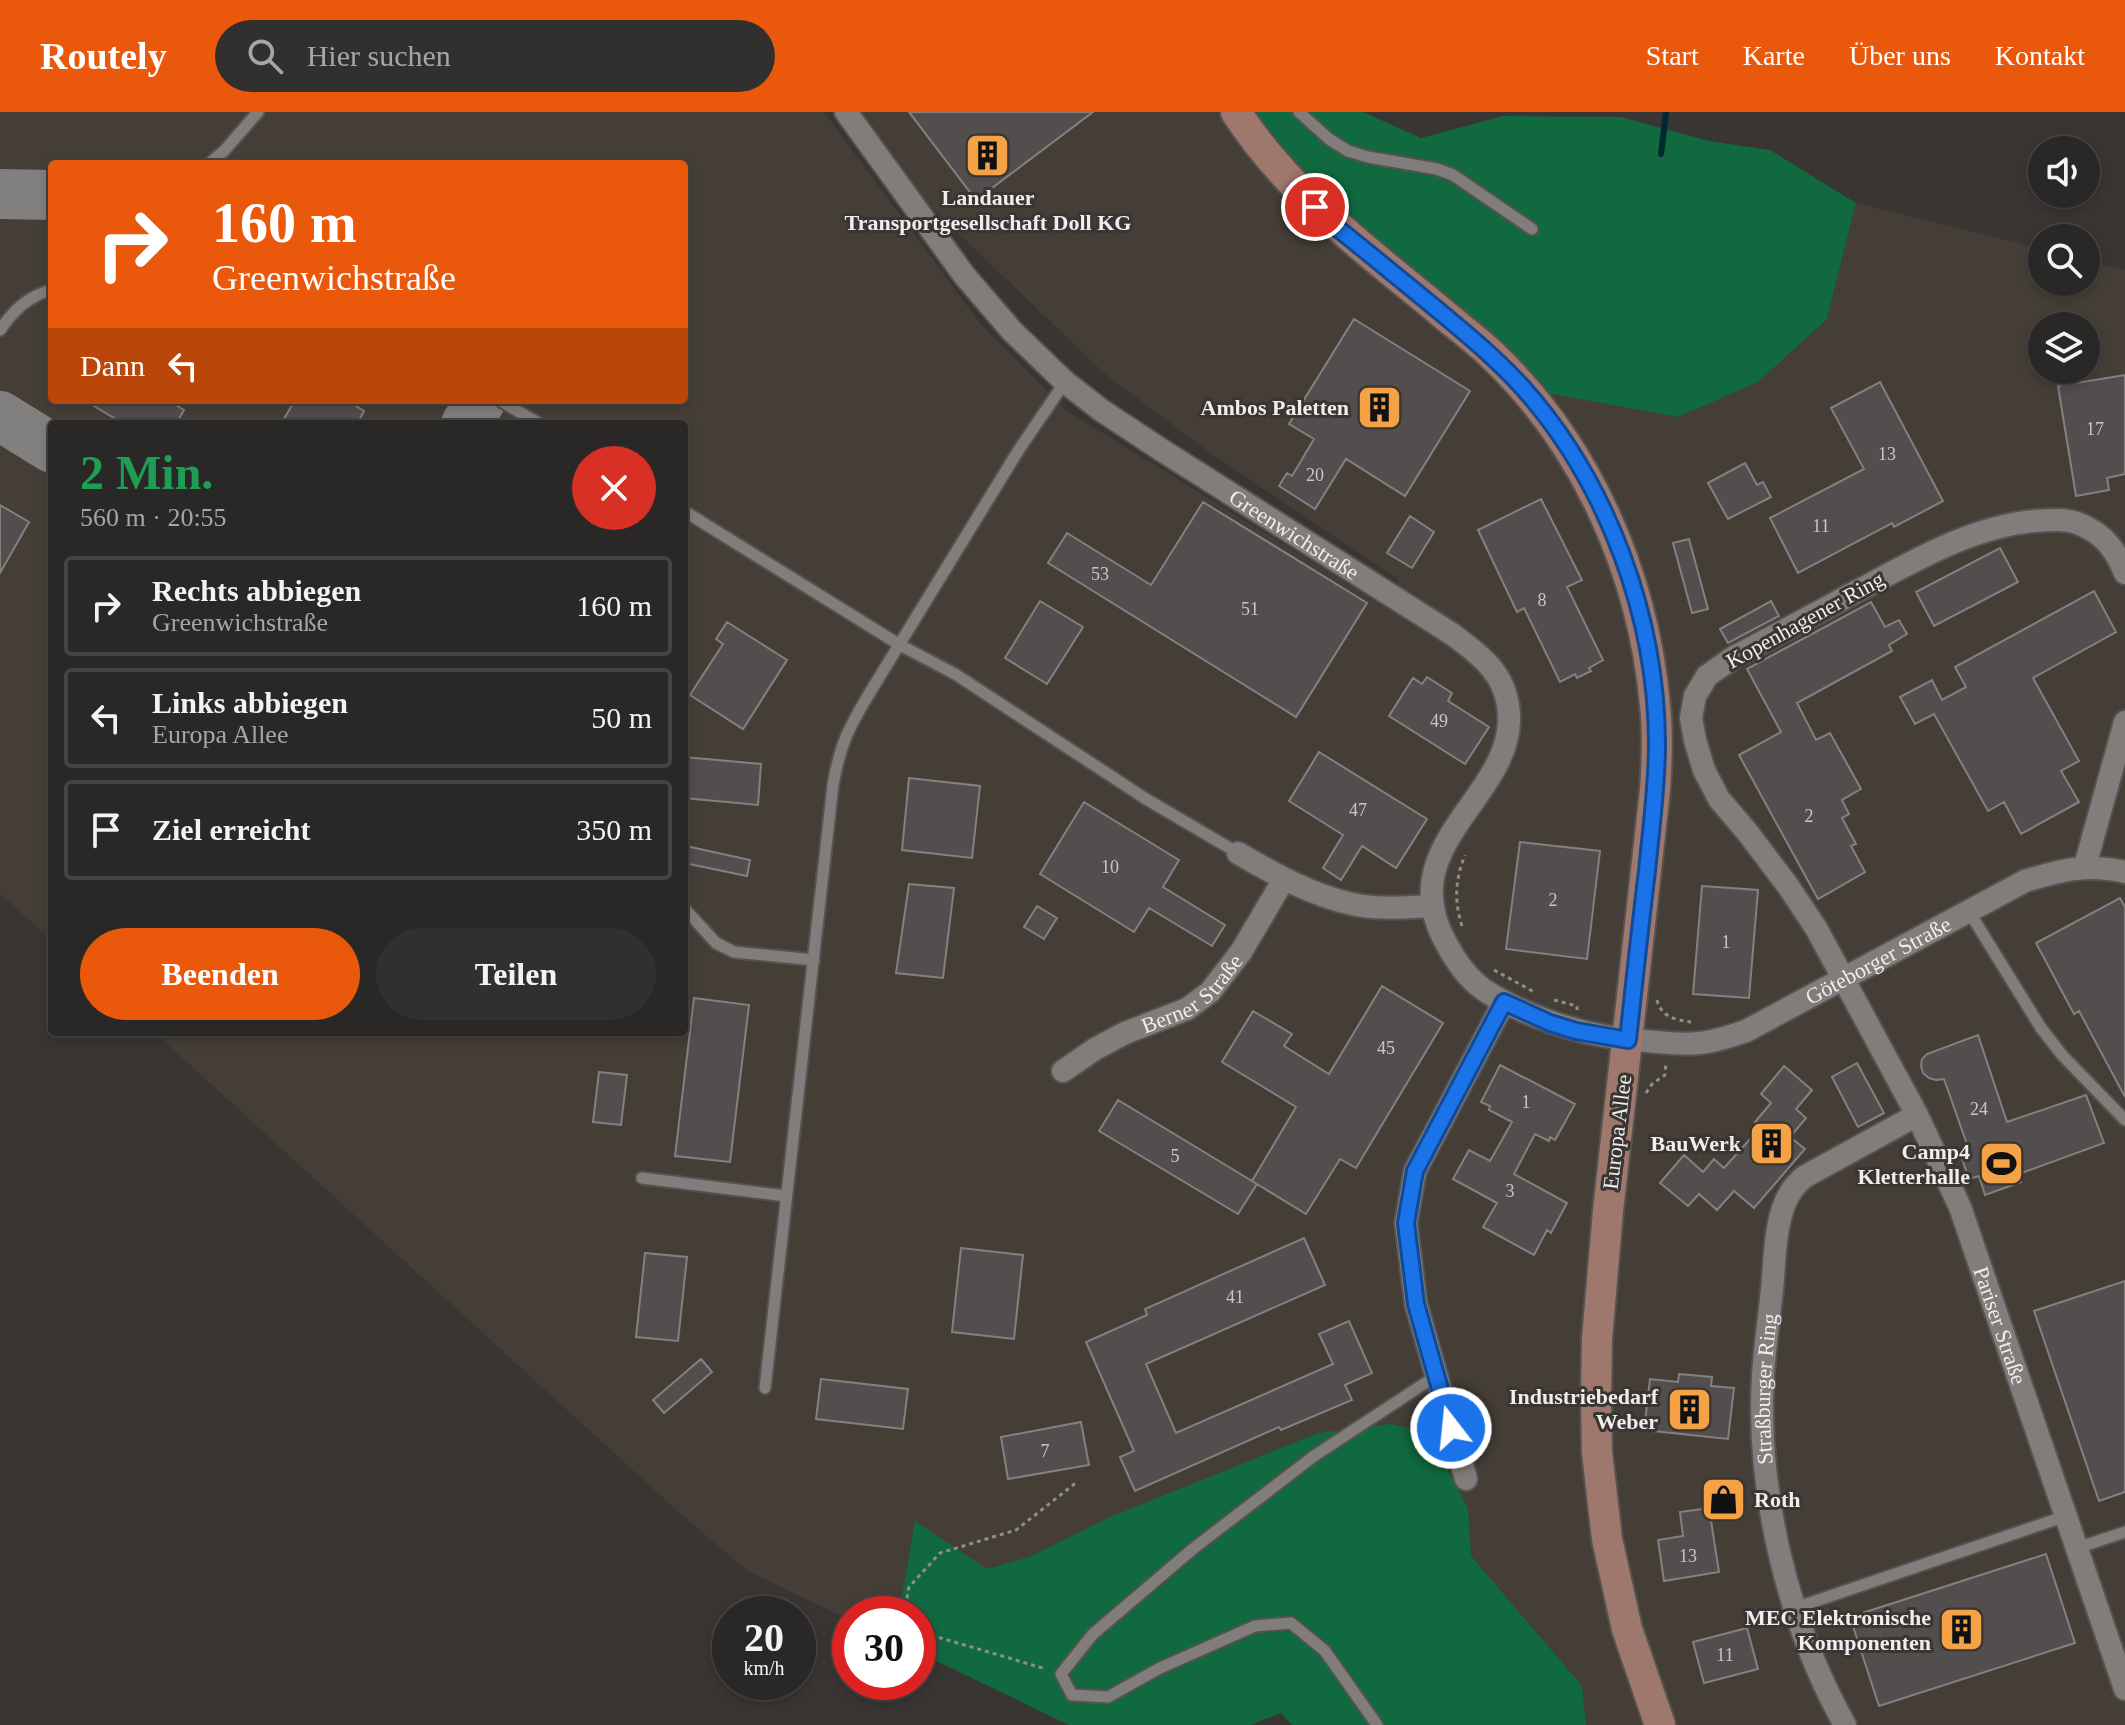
<!DOCTYPE html>
<html lang="de">
<meta charset="utf-8">
<style>
:root{--surface:#2a2826;--page:#32302e;--text:#f1f3f6;--muted:#a5a6a7;--line:#464443;--accent:#ea580c}
body{margin:0;font-family:"Times New Roman",serif;background:var(--page);color:var(--text);height:100vh;display:flex;flex-direction:column;font-size:30px;white-space:nowrap}
*{box-sizing:border-box;margin:0}
p{font-size:26px;color:var(--muted)}
.icon{flex:none;width:44px;height:44px;fill:none;stroke:currentColor;stroke-width:2;stroke-linecap:round;stroke-linejoin:round}
.map{position:relative;flex:1;overflow:hidden}
.sheet{position:absolute;left:48px;top:308px;width:640px;height:616px;display:flex;flex-direction:column;background:var(--surface);border-radius:8px;box-shadow:0 4px 12px #0003,0 0 0 2px var(--line)}
.sheet>*{flex:none}
.hud{position:absolute;left:48px;top:48px;width:640px;height:244px;border-radius:8px;box-shadow:0 4px 12px #0003,0 0 0 2px var(--line);background:#ea580c;color:#fff;overflow:hidden}
.tools{position:absolute;left:2028px;top:24px;display:grid;gap:16px}
.tools a{display:grid;place-items:center;width:72px;height:72px;border-radius:50%;background:var(--surface);box-shadow:0 4px 12px #0003,0 0 0 2px var(--line);font-size:40px}
.speed{position:absolute;left:712px;top:1484px;display:flex;gap:16px;font-size:40px;font-weight:700;text-align:center}
.speed>*{display:grid;place-content:center;width:104px;height:104px;border-radius:50%;background:var(--surface);box-shadow:0 4px 12px #0003,0 0 0 2px var(--line);line-height:1}
.speed small{font-size:20px;font-weight:400}
.speed .limit{border:12px solid #d22;background:#fff;color:#111}
.pin{position:absolute;display:grid;place-items:center;width:68px;height:68px;color:#fff;margin:-34px;border:4px solid #fff;border-radius:50%;box-shadow:0 2px 8px #0007}
.me{position:absolute;width:88px;margin:-44px;rotate:344deg;stroke-linejoin:round;filter:drop-shadow(0 0 6px #0008)}
.turn{display:flex;align-items:center;gap:28px;height:168px;padding:0 32px;font-size:36px}
.turn .icon{width:104px;height:104px;stroke-width:2.5}
.turn b{display:block;font-size:56px;line-height:68px}
.then{display:flex;align-items:center;height:76px;padding:0 32px;background:#0003;gap:16px;font-size:30px}
.round{display:grid;place-items:center;flex:none;width:84px;height:84px;border-radius:42px;background:var(--page)}
.overview{display:flex;align-items:center;justify-content:space-between;height:136px;padding:0 32px}
h1{font-size:48px;font-weight:600;line-height:60px;color:#1e9e55}
.cta{display:flex;gap:16px;margin-top:auto;padding:16px 32px}
.cta a{flex:1;height:92px;border-radius:48px;background:var(--accent);color:#fff;font-size:32px;font-weight:600;line-height:92px;text-align:center}
.cta a+a{background:var(--page);color:var(--text)}
ul{padding:0;list-style:none}
li{display:flex;align-items:center;gap:24px;height:100px;margin:0 16px 12px;padding:0 16px;border:4px solid var(--line);border-radius:8px}
li div{flex:1}
li b{display:block;font-size:30px}
li em{font-style:normal}
header{display:flex;align-items:center;gap:48px;box-sizing:border-box;height:112px;padding:0 40px;background:var(--accent);color:#fff}
header strong{font-size:38px}
nav{display:flex;gap:44px;margin-inline-start:auto;font-size:28px}
.search{width:560px;height:72px;background:var(--page);display:flex;align-items:center;gap:20px;box-sizing:border-box;padding:0 28px;border-radius:44px;color:var(--muted);font-size:30px}
.map>svg:first-child{display:block}
</style>
<header>
<strong>Routely</strong>
<div class="search"><svg class="icon" aria-label="search" viewBox="0 0 24 24"><circle cx="10" cy="10" r="6"/><path d="M15 15l6 6"/></svg>Hier suchen</div>
<nav><a>Start</a><a>Karte</a><a>Über uns</a><a>Kontakt</a></nav>
</header>
<div class="map">
<svg width="2125" height="1613" viewBox="0 0 2125 1613">
<rect width="100%" height="100%" fill="#383533"/>
<!-- built -->
<path fill="#443e37" fill-rule="evenodd" d="M0 0H824L979 210 1067 299 1387 496 1399 468 1212 342 1105 262 832 0H1236L1827 207 1856 91 2042 137V170H2086V148L2125 158V1613H1380L1322 1495 1069 1613 918 1540V1502H850V1508L746 1458 683 1404 154 920H684V312H52V828L0 782ZM52 52H684V288H52ZM2042 214H2086V258H2042Z"/>
<!-- green -->
<path fill="#10693f" d="M1236 0H1363L1421 26 1503 4 1621 5 1709 29 1770 38 1856 91 1827 207 1758 270 1678 305 1525 277Z
M1391 1312 1412 1317 1435 1334 1468 1396 1471 1444 1582 1574 1586 1613H1292L1281 1601 1251 1613H1069L918 1540V1502H899L915 1409 987 1457 1029 1445 1108 1406 1318 1321Z"/>
<g fill="none" stroke-linecap="round" stroke-linejoin="round">
<!-- stream -->
<path stroke="#002830" stroke-width="6" d="M1661 42 1666 0"/>
<!-- taxiway -->
<path stroke="#82807e" stroke-width="50" d="M0 82 52 83
M0 304 52 336
M466 312 481 288"/>
</g>
<!-- building -->
<path fill="#524e4e" stroke="#858080" stroke-width="2" d="M909 0H1093L976 88Z
M1354 207 1470 279 1405 384 1346 347 1315 397 1279 374 1287 361 1292 364 1314 327 1289 312Z
M2125 263V362L2107 366 2109 378 2076 384 2058 274Z
M1880 270 1943 389 1894 415 1892 411 1798 461 1770 406 1864 357 1831 296Z
M84 288H167L184 298 176 312H124Z
M295 288H346L364 299 357 312H281Z
M1745 351 1757 373 1763 370 1771 385 1728 407 1708 371Z
M1541 387 1582 468 1567 475 1603 548 1589 556 1591 559 1577 566 1575 562 1560 570 1524 496 1517 500 1478 418Z
M1203 390 1367 491 1296 605 1048 451 1067 421 1151 473Z
M0 393 29 410 0 461Z
M1410 404 1434 420 1412 456 1387 441Z
M1689 427 1708 497 1692 501 1673 431Z
M2000 436 2018 470 1934 514 1916 480Z
M2094 479 2116 520 2033 566 2079 649 2061 659 2079 690 2021 722 2004 690 1988 699 1934 602 1915 612 1900 585 1932 568 1942 588 1966 575 1955 555Z
M1040 489 1083 515 1047 572 1005 546Z
M1771 489 1779 504 1728 531 1720 517Z
M1871 490 1885 515 1899 508 1907 522 1889 533 1892 539 1797 591 1816 628 1830 621 1861 677 1842 688 1849 702 1842 706 1856 732 1851 734 1865 760 1818 787 1739 643 1781 620 1747 557Z
M727 510 787 548 743 617 690 583 723 532 716 527Z
M1427 565 1452 581 1448 589 1489 615 1465 652 1389 604 1413 566 1422 572Z
M1319 640 1427 707 1396 756 1362 734 1341 768 1323 756 1343 723 1289 689Z
M684 645 761 652 758 693 684 686Z
M909 666 980 674 972 746 902 738Z
M1084 690 1179 748 1163 775 1225 813 1212 834 1149 796 1134 820 1040 762Z
M1520 730 1600 739 1587 847 1506 837Z
M686 734 750 748 747 764 684 751Z
M909 772 954 776 943 866 896 861Z
M1702 774 1758 778 1749 886 1693 882Z
M2120 786 2125 795V985L2079 899 2074 902 2036 831Z
M1037 794 1057 806 1044 827 1024 815Z
M1382 874 1443 911 1356 1056 1340 1047 1306 1102 1252 1069 1296 995 1222 950 1253 899 1292 922 1284 934 1329 962Z
M694 886 749 893 730 1050 675 1044Z
M1978 923 2007 1010 2086 983 2104 1031 2019 1062 2021 1070 1985 1083 1979 1064 1969 1067 1960 1041 1969 1038 1944 967 1936 968 1929 966 1923 961 1921 954 1922 947 1927 942Z
M1857 951 1884 1001 1858 1015 1832 965Z
M1500 953 1575 992 1555 1028 1550 1025 1549 1029 1535 1022 1514 1062 1567 1091 1551 1121 1547 1118 1534 1143 1483 1115 1497 1091 1453 1067 1469 1038 1490 1049 1512 1010 1489 998 1490 994 1481 990Z
M1784 954 1812 978 1796 997 1806 1006 1790 1025 1805 1037 1754 1096 1734 1079 1717 1098 1699 1082 1688 1094 1660 1071 1684 1043 1703 1060 1714 1047 1724 1056 1761 1015 1755 1010 1771 991 1761 982Z
M599 960 627 963 621 1013 593 1010Z
M1118 988 1257 1072 1238 1102 1099 1019Z
M1304 1126 1325 1173 1146 1252 1176 1321 1333 1252 1319 1222 1349 1209 1372 1261 1345 1273 1352 1288 1281 1318 1279 1315 1135 1379 1120 1345 1134 1339 1086 1230 1147 1203 1145 1197Z
M961 1136 1023 1143 1014 1227 952 1220Z
M645 1141 687 1145 678 1229 636 1225Z
M2125 1169V1380L2099 1389 2034 1199Z
M701 1247 712 1260 664 1301 653 1288Z
M1679 1262 1712 1265 1711 1274 1734 1276 1728 1327 1644 1318 1650 1267 1678 1270Z
M821 1267 908 1277 903 1317 816 1307Z
M1081 1310 1089 1353 1008 1367 1001 1325Z
M1734 1371 1739 1398 1711 1402 1707 1375Z
M1709 1396 1719 1460 1664 1469 1658 1428 1683 1424 1680 1400Z
M2046 1442 2075 1531 1879 1594 1850 1505Z
M1747 1516 1758 1557 1704 1571 1693 1530Z"/>
<g fill="none" stroke-linecap="round" stroke-linejoin="round">
<defs>
<path id="service" d="M1299 0 1329 27 1348 39 1368 45 1437 57 1453 63 1532 117
M209 52 224 39 258 0
M0 218C14 198 28 184 52 178
M499 288 540 312
M684 399 900 533 955 562 1146 687 1238 741
M684 796 716 831 734 840 814 848
M1968 798 2041 916 2062 943 2125 1008
M642 1066 786 1084
M765 1276 833 673C840 633 848 617 869 582L1018 339 1065 270
M2077 1436 2125 1420
M1795 1496 2066 1404
M1377 1613 1325 1539 1291 1511 1255 1514 1160 1556 1108 1585 1072 1583 1061 1562 1093 1522 1194 1436 1314 1344 1436 1264"/>
<g id="minor">
<path id="s1" d="M846 0 964 163 1012 219 1065 270 1101 298 1160 337 1452 522C1484 546 1510 565 1509 609 1508 667 1443 709 1433 766 1429 788 1435 811 1446 831 1454 846 1465 863 1479 874 1491 884 1506 891 1521 898 1569 919 1604 926 1656 930 1670 931 1685 933 1699 931 1715 930 1731 924 1746 919L2025 769C2061 758 2088 751 2125 760"/>
<path id="s2" d="M2125 461C2116 439 2105 423 2082 413 2067 406 2050 408 2034 409 1966 416 1907 453 1848 484 1810 505 1772 525 1734 545L1707 564 1695 584 1691 606 1695 628 1704 658 1719 687 1748 721 1788 774 1816 816 1917 1003 1960 1095 2125 1577"/>
<path d="M1238 741C1274 762 1311 783 1352 792 1378 798 1406 795 1433 794"/>
<path d="M2085 754 2125 610"/>
<path id="s3" d="M1063 959 1095 937 1125 921 1187 897 1210 880 1241 840 1284 767"/>
<path d="M1466 1367 1416 1192 1406 1111 1415 1059 1504 890"/>
<path id="s4" d="M1845 1613C1788 1511 1756 1380 1763 1263 1765 1235 1769 1206 1772 1178 1775 1149 1774 1103 1792 1078 1795 1073 1800 1069 1804 1065L1917 1003"/>
</g>
<path id="secondary" d="M1236 0C1288 80 1362 135 1435 195 1453 211 1473 225 1491 242 1587 333 1643 462 1655 593 1658 621 1657 649 1655 678L1608 1099 1597 1227 1596 1288 1597 1340 1607 1427 1627 1517 1660 1613"/>
</defs>
<!-- service casing -->
<use href="#service" stroke="#555351" stroke-width="15"/>
<!-- minor casing -->
<use href="#minor" stroke="#555351" stroke-width="26"/>
<!-- secondary casing -->
<use href="#secondary" stroke="#555351" stroke-width="34"/>
<!-- path -->
<path stroke="#908e8c" stroke-width="3" stroke-dasharray="4 4" stroke-linecap="butt" d="M1462 814C1454 789 1455 768 1465 743
M1494 858 1536 881
M1554 888 1577 894V898
M1657 888C1661 905 1676 908 1691 910
M1646 981 1652 972 1665 963 1666 950
M904 1502 909 1475 940 1441 1016 1418 1077 1370
M918 1514 934 1524 1046 1557"/>
<!-- service -->
<use href="#service" stroke="#807d7a" stroke-width="11"/>
<!-- minor -->
<use href="#minor" stroke="#807d7a" stroke-width="22"/>
<!-- secondary -->
<use href="#secondary" stroke="#9e776d" stroke-width="30"/>
</g>
<g fill="none" stroke-linecap="round" stroke-linejoin="round">
<defs>
<path id="route" d="M1315 95 1336 115C1371 143 1405 171 1439 199 1469 224 1498 248 1524 277 1608 372 1657 506 1657 633 1657 675 1651 717 1647 759 1640 816 1634 872 1628 928L1576 919 1550 911 1504 890 1415 1059 1406 1111 1416 1192 1451 1316"/>
</defs>
<!-- route casing -->
<use href="#route" stroke="#114b97" stroke-width="20"/>
<!-- route -->
<use href="#route" stroke="#1a73e8" stroke-width="14"/>
</g>
<!-- icons -->
<defs>
<symbol id="building-square" viewBox="-11 -11 22 22"><rect x="-9" y="-9" width="18" height="18" rx="4" fill="#f5a246" stroke="#383533"/><path d="M-4-6H4V6H1V3H-1V6H-4ZM-2.5-4.3h1.7v1.8h-1.7ZM.8-4.3h1.7v1.8H.8ZM-2.5-1h1.7V.8h-1.7ZM.8-1h1.7V.8H.8Z" fill="#111"/></symbol>
<symbol id="stadium-square" viewBox="-11 -11 22 22"><rect x="-9" y="-9" width="18" height="18" rx="4" fill="#f5a246" stroke="#383533"/><path d="M0-5a6.5 5 0 1 0 0 10a6.5 5 0 1 0 0-10ZM-3.5-1.8h7v3.6h-7Z" fill="#111"/></symbol>
<symbol id="shop-square" viewBox="-11 -11 22 22"><rect x="-9" y="-9" width="18" height="18" rx="4" fill="#f5a246" stroke="#383533"/><path d="M-5-2.5h2.3a2.7 3.5 0 0 1 5.4 0H5L5.5 6h-11ZM-1.5-2.5h3a1.5 2.3 0 0 0-3 0Z" fill="#111"/></symbol>
</defs>
<g fill-rule="evenodd">
<use href="#building-square" x="962" y="18" width="51" height="51"/>
<use href="#building-square" x="1354" y="270" width="51" height="51"/>
<use href="#building-square" x="1746" y="1006" width="51" height="51"/>
<use href="#stadium-square" x="1976" y="1026" width="51" height="51"/>
<use href="#building-square" x="1664" y="1272" width="51" height="51"/>
<use href="#shop-square" x="1698" y="1362" width="51" height="51"/>
<use href="#building-square" x="1936" y="1492" width="51" height="51"/>
</g>
<g text-anchor="middle" dominant-baseline="central" stroke-width="6" stroke-linejoin="round" paint-order="stroke">
<!-- number labels -->
<g font-size="18" fill="#c8c6c4">
<text x="2095" y="317">17</text>
<text x="1887" y="342">13</text>
<text x="1315" y="363">20</text>
<text x="1821" y="414">11</text>
<text x="1100" y="462">53</text>
<text x="1542" y="488">8</text>
<text x="1250" y="497">51</text>
<text x="1439" y="609">49</text>
<text x="1358" y="698">47</text>
<text x="1809" y="704">2</text>
<text x="1110" y="755">10</text>
<text x="1553" y="788">2</text>
<text x="1726" y="830">1</text>
<text x="1386" y="936">45</text>
<text x="1526" y="990">1</text>
<text x="1979" y="997">24</text>
<text x="1175" y="1044">5</text>
<text x="1510" y="1079">3</text>
<text x="1235" y="1185">41</text>
<text x="1045" y="1339">7</text>
<text x="1688" y="1444">13</text>
<text x="1725" y="1543">11</text>
</g>
<!-- poi labels -->
<g font-size="22" font-weight="bold" fill="#efeeec" stroke="#383533" text-anchor="end">
<text x="988" y="85" text-anchor="middle">Landauer<tspan x="988" dy="25">Transportgesellschaft Doll KG</tspan></text>
<text x="1349" y="295">Ambos Paletten</text>
<text x="1741" y="1031">BauWerk</text>
<text x="1970" y="1039">Camp4<tspan x="1970" dy="25">Kletterhalle</tspan></text>
<text x="1658" y="1284">Industriebedarf<tspan x="1658" dy="25">Weber</tspan></text>
<text x="1754" y="1387" text-anchor="start">Roth</text>
<text x="1931" y="1505">MEC Elektronische<tspan x="1931" dy="25">Komponenten</tspan></text>
</g>
<!-- street labels -->
<g font-size="22" fill="#efeeec" stroke="#383533">
<text stroke="none"><textPath href="#s1" startOffset="624">Greenwichstraße</textPath></text>
<text transform="translate(1805 508) rotate(-29)">Kopenhagener Ring</text>
<text stroke="none"><textPath href="#s1" startOffset="1648">Göteborger Straße</textPath></text>
<text stroke="none"><textPath href="#s3" startOffset="152">Berner Straße</textPath></text>
<text transform="translate(1617 1020) rotate(-83)">Europa Allee</text>
<text stroke="none"><textPath href="#s2" startOffset="1212">Pariser Straße</textPath></text>
<text stroke="none"><textPath href="#s4" startOffset="350">Straßburger Ring</textPath></text>
</g>
</g>
</svg>
<div class="tools">
<a><svg class="icon" aria-label="sound" viewBox="0 0 24 24"><path d="M4 9h4l5-4v14l-5-4H4zM17 9q2 3 0 6"/></svg></a>
<a><svg class="icon" aria-label="search" viewBox="0 0 24 24"><circle cx="10" cy="10" r="6"/><path d="M15 15l6 6"/></svg></a>
<a><svg class="icon" aria-label="layers" viewBox="0 0 24 24"><path d="M12 4l9 5-9 5-9-5zM3 14l9 5 9-5"/></svg></a>
</div>
<div class="speed"><div>20<small>km/h</small></div><div class="limit">30</div></div>
<div class="pin" style="left:1315px;top:95px;background:#d93025"><svg class="icon" aria-label="arrive" viewBox="0 0 24 24"><path d="M6 21V4h12l-3 4 3 4H6"/></svg></div>
<svg class="me" style="left:1451px;top:1316px" viewBox="-20 -20 40 40"><circle r="17" fill="#1a73e8" stroke="#fff" stroke-width="3"/><path d="M0-11L8 9 0 5-8 9z" fill="#fff"/></svg>
<div class="hud">
<div class="turn"><svg class="icon" aria-label="right" viewBox="0 0 24 24"><path d="M7 20v-9h11M14 6l5 5-5 5"/></svg><div><b>160 m</b>Greenwichstraße</div></div>
<div class="then">Dann<svg class="icon" aria-label="left" viewBox="0 0 24 24"><path d="M17 20v-9H6M10 6l-5 5 5 5"/></svg></div>
</div>
<section class="sheet">
<div class="overview"><div><h1>2 Min.</h1><p>560 m · 20:55</p></div><a class="round" style="background:#d93025;color:#fff"><svg class="icon" aria-label="close" viewBox="0 0 24 24"><path d="M6 6l12 12M18 6L6 18"/></svg></a></div>
<ul>
<li><svg class="icon" aria-label="right" viewBox="0 0 24 24"><path d="M7 20v-9h11M14 6l5 5-5 5"/></svg><div><b>Rechts abbiegen</b><p>Greenwichstraße</p></div><em>160 m</em></li>
<li><svg class="icon" aria-label="left" viewBox="0 0 24 24"><path d="M17 20v-9H6M10 6l-5 5 5 5"/></svg><div><b>Links abbiegen</b><p>Europa Allee</p></div><em>50 m</em></li>
<li><svg class="icon" aria-label="arrive" viewBox="0 0 24 24"><path d="M6 21V4h12l-3 4 3 4H6"/></svg><div><b>Ziel erreicht</b></div><em>350 m</em></li>
</ul>
<div class="cta"><a>Beenden</a><a>Teilen</a></div>
</section>
</div>
